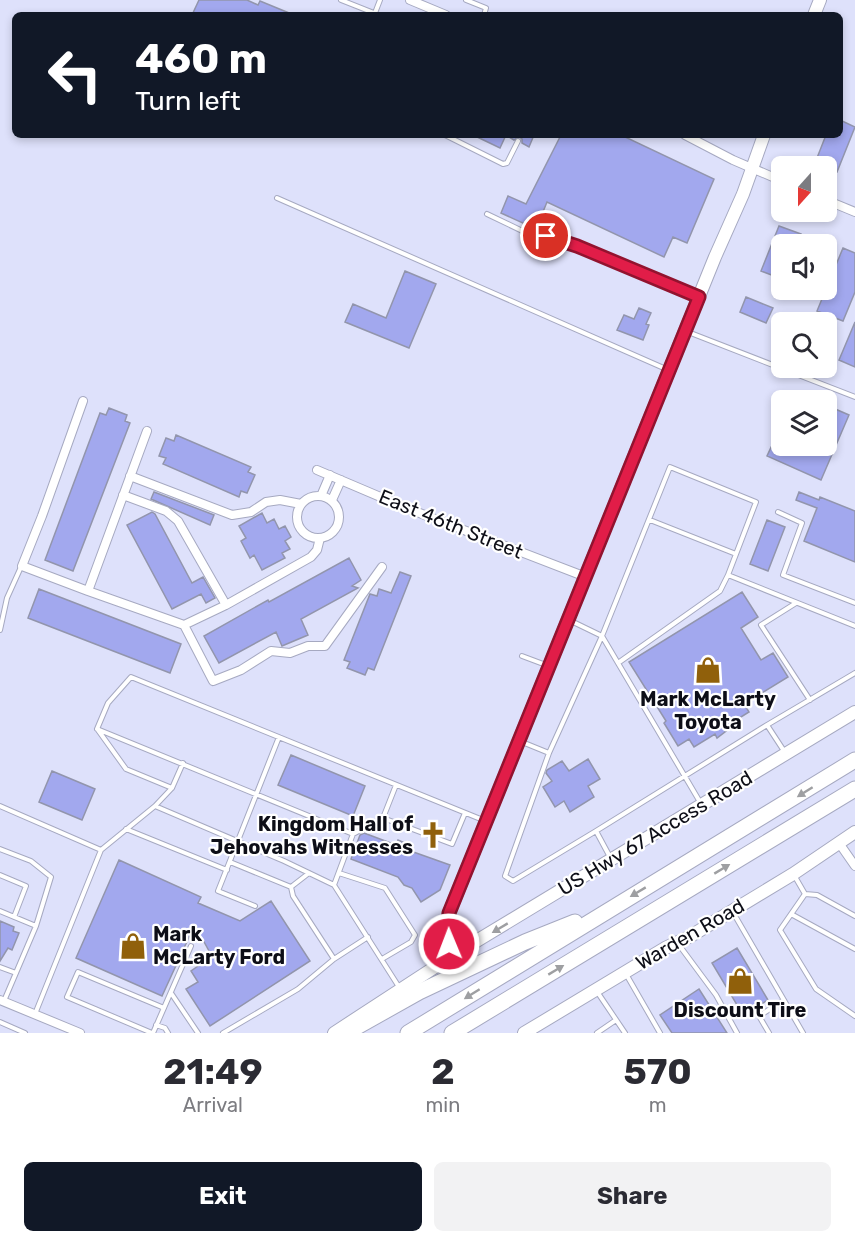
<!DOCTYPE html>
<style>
:root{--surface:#fff;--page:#f2f2f3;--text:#2b2b33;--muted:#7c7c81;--accent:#111827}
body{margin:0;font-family:Rubik,sans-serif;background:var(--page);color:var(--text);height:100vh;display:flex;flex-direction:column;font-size:22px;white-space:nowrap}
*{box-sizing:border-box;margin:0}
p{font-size:20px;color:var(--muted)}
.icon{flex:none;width:33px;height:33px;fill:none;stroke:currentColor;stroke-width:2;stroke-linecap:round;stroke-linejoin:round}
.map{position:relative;height:1033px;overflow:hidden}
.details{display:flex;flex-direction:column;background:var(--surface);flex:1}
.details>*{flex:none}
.top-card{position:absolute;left:12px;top:12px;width:831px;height:126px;border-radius:9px;box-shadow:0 3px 9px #0003;background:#111827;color:#fff;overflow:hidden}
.needle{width:39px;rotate:201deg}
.buttons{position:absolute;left:771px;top:156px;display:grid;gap:12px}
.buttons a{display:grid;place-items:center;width:66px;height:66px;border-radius:9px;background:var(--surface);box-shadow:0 3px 9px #0003;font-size:30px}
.pin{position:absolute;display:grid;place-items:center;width:51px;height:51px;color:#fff;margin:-26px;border:3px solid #fff;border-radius:50%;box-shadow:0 2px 6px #0007}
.me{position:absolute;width:66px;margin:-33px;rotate:359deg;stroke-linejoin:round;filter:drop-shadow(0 0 4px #0008)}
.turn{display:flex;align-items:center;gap:21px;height:126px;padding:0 24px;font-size:27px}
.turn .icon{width:78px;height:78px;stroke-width:2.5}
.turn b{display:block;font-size:42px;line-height:51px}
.eta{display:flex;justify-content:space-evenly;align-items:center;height:102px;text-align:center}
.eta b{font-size:36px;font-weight:700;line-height:42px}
.cta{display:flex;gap:12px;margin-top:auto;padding:12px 24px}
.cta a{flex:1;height:69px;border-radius:9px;background:var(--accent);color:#fff;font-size:24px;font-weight:700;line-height:69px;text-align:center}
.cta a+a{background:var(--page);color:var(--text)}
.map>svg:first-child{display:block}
</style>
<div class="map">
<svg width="855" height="1033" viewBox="0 0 855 1033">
<rect width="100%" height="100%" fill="#dee1fb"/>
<!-- building -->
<path fill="#a2a8ee" stroke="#9295ac" stroke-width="1.5" d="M199 0H247L258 5 260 1 294 15H192Z
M840 120 855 127 837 172 815 163 826 135H840Z
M473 135H534L529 147 522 143V139L519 137 514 140 506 135 500 148Z
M561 135H621L714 179 687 243 673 237 664 257 547 202 536 229 501 213 508 196 526 204Z
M779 226 801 234 797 244H782V279L761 271Z
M843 248 855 253V292L843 321 817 311Z
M405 271 436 284 409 348 345 322 353 304 386 318Z
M746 297 773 308 766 323 740 312Z
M639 308 651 313 646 324 649 325 643 340 617 330 624 315 634 319Z
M855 322V367L839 360Z
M796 391 817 400H792Z
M826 405 849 415 821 480 767 456 782 424V446H826Z
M109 408 127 415 125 421 130 423 73 571 45 560 100 413 106 415Z
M176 435 251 467 248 472 255 475 247 493 241 491 239 497 163 464 166 458 159 456 166 438 174 441Z
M154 492 214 515 210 525 151 499Z
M799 492 819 500 820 497 855 511V562L804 541 817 508 796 500Z
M152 512 155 514 192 583 203 577 215 598 206 603 201 594 172 609 127 525Z
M262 513 267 523 274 519 279 529 285 526 291 537 285 541 290 549 282 553 285 558 262 570 254 555 250 558 241 541 246 538 239 526Z
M767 520 785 527 768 571 750 564Z
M349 558 361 580 352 586 358 588 301 619 308 635 282 646 276 632 219 663 204 636 268 600 269 602Z
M400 572 411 576 374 670 368 668 365 675 347 668 350 662 344 660 370 594 377 596 379 589 391 593Z
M39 589 181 644 170 673 28 618Z
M742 592 758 617 741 628 761 660 773 653 788 677 744 704 749 712 728 725 730 728 717 738 715 734 694 747 689 739 678 746 664 723 666 721 629 662Z
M291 755 365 786 353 816 278 785Z
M588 759 600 779 588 786 594 797 570 812 564 801 555 807 543 787 552 781 546 773 547 770 562 761 569 771Z
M52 771 95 789 82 820 39 802Z
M364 833 396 845 398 840 407 844 405 849 450 865 440 890 421 902 412 888 404 885 398 877 351 859 360 835Z
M119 860 201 897 198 903 240 921 271 901 310 961 210 1026 186 989 198 982 191 971 198 966 195 960 209 951 203 940 190 935 162 996 76 958Z
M0 921 14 927 13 931 19 933 12 950 8 948 0 961Z
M737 948 768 1000 743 1015 712 963Z
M699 989 727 1033H672L660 1015Z"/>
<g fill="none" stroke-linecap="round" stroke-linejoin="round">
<defs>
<path id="lane" d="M341 0 379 15
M466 0 486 8 484 15
M375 13 380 0
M445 135 503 164 507 163 518 141
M277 198 666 369
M487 214 537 238 546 235 577 246 696 296
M688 332 855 397
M778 512 802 523 783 575 855 603
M650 520 736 554
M796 603 761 625 810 700
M569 620 602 636 700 802
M0 630 7 598 21 567
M522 656 546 665
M618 663 720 591 728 575
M767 725 855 673
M97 729 108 703 131 677 483 820
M97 729 353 834 334 885
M98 730 126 769 172 788
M522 742 549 753
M0 806 101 850
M155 806 284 861 334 885 399 987
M383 818 452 844 465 813
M126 829 227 870
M596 831 767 725 784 751
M353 834 383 818 396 785
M0 849 31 861 51 877 36 926 4 1001
M610 857 596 831 513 881 505 876 549 753 602 636 670 467 756 502 728 575 855 626
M230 862 291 887
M339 873 385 888 415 935 411 942 382 959
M0 875 26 886 14 917
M794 875 805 894 780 930 816 989 855 1016
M291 887 293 896 334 959
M291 887 309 873
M805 894 817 895 855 916
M255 906 218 891 279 737
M0 911 36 926
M734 914 803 1033
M791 914 855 949
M679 945 716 995 737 1033
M0 967 16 973
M626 974 660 1033
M171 993 198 1033
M598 993 625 1033
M35 1014 101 850 155 806 172 788 183 763
M0 1022 25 1033
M156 1025 165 1028 168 1033
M152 1033 67 997 78 972 164 1008
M153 1033 191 946
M223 1033 298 989 334 959 368 937
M597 1033 616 1020
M769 1033 759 1016 784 1000"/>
<path id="street" d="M410 0 446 15
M685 135 733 160 782 181
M826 200 855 212
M83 401 42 516 22 566 88 591
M147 431 88 591 184 625
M317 470 404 507 586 577
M130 476 232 515 251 512 266 502 280 500 301 504
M123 495 166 511 178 521 226 605
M297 517a21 21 0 1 1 42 0a21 21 0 1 1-42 0Z
M321 496 330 475
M332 500 341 480
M320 538 317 550 311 557 226 605 184 625 213 681 241 670 271 651 290 653 308 646H325L382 567
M839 843 855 866
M0 1000 80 1033"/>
<path id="secondary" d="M814 15 820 0
M455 954 447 936 449 913 715 257 743 194 764 135
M334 1033 455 954 855 712
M524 1033 667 947 689 937 793 874 855 832"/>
<path id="highway" d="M346 1033 419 992 525 942 575 922
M408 1033 855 760
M452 1033 855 789"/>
</defs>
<!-- lane casing -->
<use href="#lane" stroke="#a6a9c1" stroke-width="6"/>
<!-- street casing -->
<use href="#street" stroke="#a6a9c1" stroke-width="10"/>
<!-- secondary casing -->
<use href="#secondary" stroke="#a6a9c1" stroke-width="14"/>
<!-- highway casing -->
<use href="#highway" stroke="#a6a9c1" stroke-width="17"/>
<!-- lane -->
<use href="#lane" stroke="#fff" stroke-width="4"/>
<!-- street -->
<use href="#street" stroke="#fff" stroke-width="8"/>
<!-- secondary -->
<use href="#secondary" stroke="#fff" stroke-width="12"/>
<!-- highway -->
<use href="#highway" stroke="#fff" stroke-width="15"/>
</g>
<!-- one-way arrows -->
<defs><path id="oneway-solid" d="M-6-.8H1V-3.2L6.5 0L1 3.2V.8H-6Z" transform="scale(1.5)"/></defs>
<g fill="#9e9fa2">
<use href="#oneway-solid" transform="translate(805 792) rotate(148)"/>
<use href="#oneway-solid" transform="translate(722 869) rotate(-31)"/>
<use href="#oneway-solid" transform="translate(638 892) rotate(149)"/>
<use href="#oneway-solid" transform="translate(500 928) rotate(149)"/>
<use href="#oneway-solid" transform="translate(556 970) rotate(-31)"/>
<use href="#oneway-solid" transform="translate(472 994) rotate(148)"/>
</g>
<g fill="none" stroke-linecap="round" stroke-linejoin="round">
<defs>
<path id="route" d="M449 944 447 936 449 913 699 297 577 246 546 236"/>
</defs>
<!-- route casing -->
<use href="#route" stroke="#92132f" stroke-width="15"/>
<!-- route -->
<use href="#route" stroke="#e11d48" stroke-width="10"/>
</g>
<!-- icons -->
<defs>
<symbol id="shop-bare" viewBox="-9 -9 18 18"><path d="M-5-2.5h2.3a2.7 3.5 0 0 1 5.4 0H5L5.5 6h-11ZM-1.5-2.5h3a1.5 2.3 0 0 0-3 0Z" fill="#90600b" stroke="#fff" stroke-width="2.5" paint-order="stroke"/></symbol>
<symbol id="church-bare" viewBox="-9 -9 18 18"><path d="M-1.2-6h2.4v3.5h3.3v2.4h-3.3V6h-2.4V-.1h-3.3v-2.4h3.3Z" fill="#90600b" stroke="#fff" stroke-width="2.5" paint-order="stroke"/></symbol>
</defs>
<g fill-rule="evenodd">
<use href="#shop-bare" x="689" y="651" width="38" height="38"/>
<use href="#church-bare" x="414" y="816" width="38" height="38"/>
<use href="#shop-bare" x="114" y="927" width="38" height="38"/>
<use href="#shop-bare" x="721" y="962" width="38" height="38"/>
</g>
<g text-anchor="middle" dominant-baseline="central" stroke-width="4.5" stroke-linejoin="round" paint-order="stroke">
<!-- street labels -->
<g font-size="20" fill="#0d0e17" stroke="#fff">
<text transform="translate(451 524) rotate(22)">East 46th Street</text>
<text transform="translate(655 833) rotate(-31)">US Hwy 67 Access Road</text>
<text transform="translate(690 934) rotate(-30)">Warden Road</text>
</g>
<!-- poi labels -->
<g font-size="20" font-weight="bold" fill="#0d0e17" stroke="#fff">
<text x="708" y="699">Mark McLarty<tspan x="708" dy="23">Toyota</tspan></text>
<text x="413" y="824" text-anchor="end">Kingdom Hall of<tspan x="413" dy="23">Jehovahs Witnesses</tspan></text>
<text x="153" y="934" text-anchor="start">Mark<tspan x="153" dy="23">McLarty Ford</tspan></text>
<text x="740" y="1010">Discount Tire</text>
</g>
</g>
</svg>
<div class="buttons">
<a><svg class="needle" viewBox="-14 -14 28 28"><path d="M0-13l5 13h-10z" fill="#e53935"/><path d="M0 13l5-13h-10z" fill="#7c7c81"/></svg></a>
<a><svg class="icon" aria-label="sound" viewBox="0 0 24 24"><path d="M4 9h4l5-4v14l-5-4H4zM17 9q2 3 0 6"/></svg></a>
<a><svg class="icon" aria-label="search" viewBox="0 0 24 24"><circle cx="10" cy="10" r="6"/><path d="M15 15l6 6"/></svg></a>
<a><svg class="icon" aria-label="layers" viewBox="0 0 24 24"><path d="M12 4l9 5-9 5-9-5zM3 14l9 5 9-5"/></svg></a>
</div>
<div class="pin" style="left:546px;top:236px;background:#d93025"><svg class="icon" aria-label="arrive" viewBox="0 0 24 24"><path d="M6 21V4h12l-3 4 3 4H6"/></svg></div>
<svg class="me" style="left:449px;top:944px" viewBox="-20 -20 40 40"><circle r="17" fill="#e11d48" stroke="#fff" stroke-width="3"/><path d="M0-11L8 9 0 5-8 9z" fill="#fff"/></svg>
<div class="top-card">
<div class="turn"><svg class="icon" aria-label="left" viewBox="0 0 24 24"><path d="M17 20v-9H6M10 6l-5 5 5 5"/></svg><div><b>460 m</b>Turn left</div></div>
</div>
</div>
<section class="details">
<div class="eta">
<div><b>21:49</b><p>Arrival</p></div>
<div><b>2</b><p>min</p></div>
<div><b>570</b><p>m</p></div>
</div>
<div class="cta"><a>Exit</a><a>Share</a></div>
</section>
